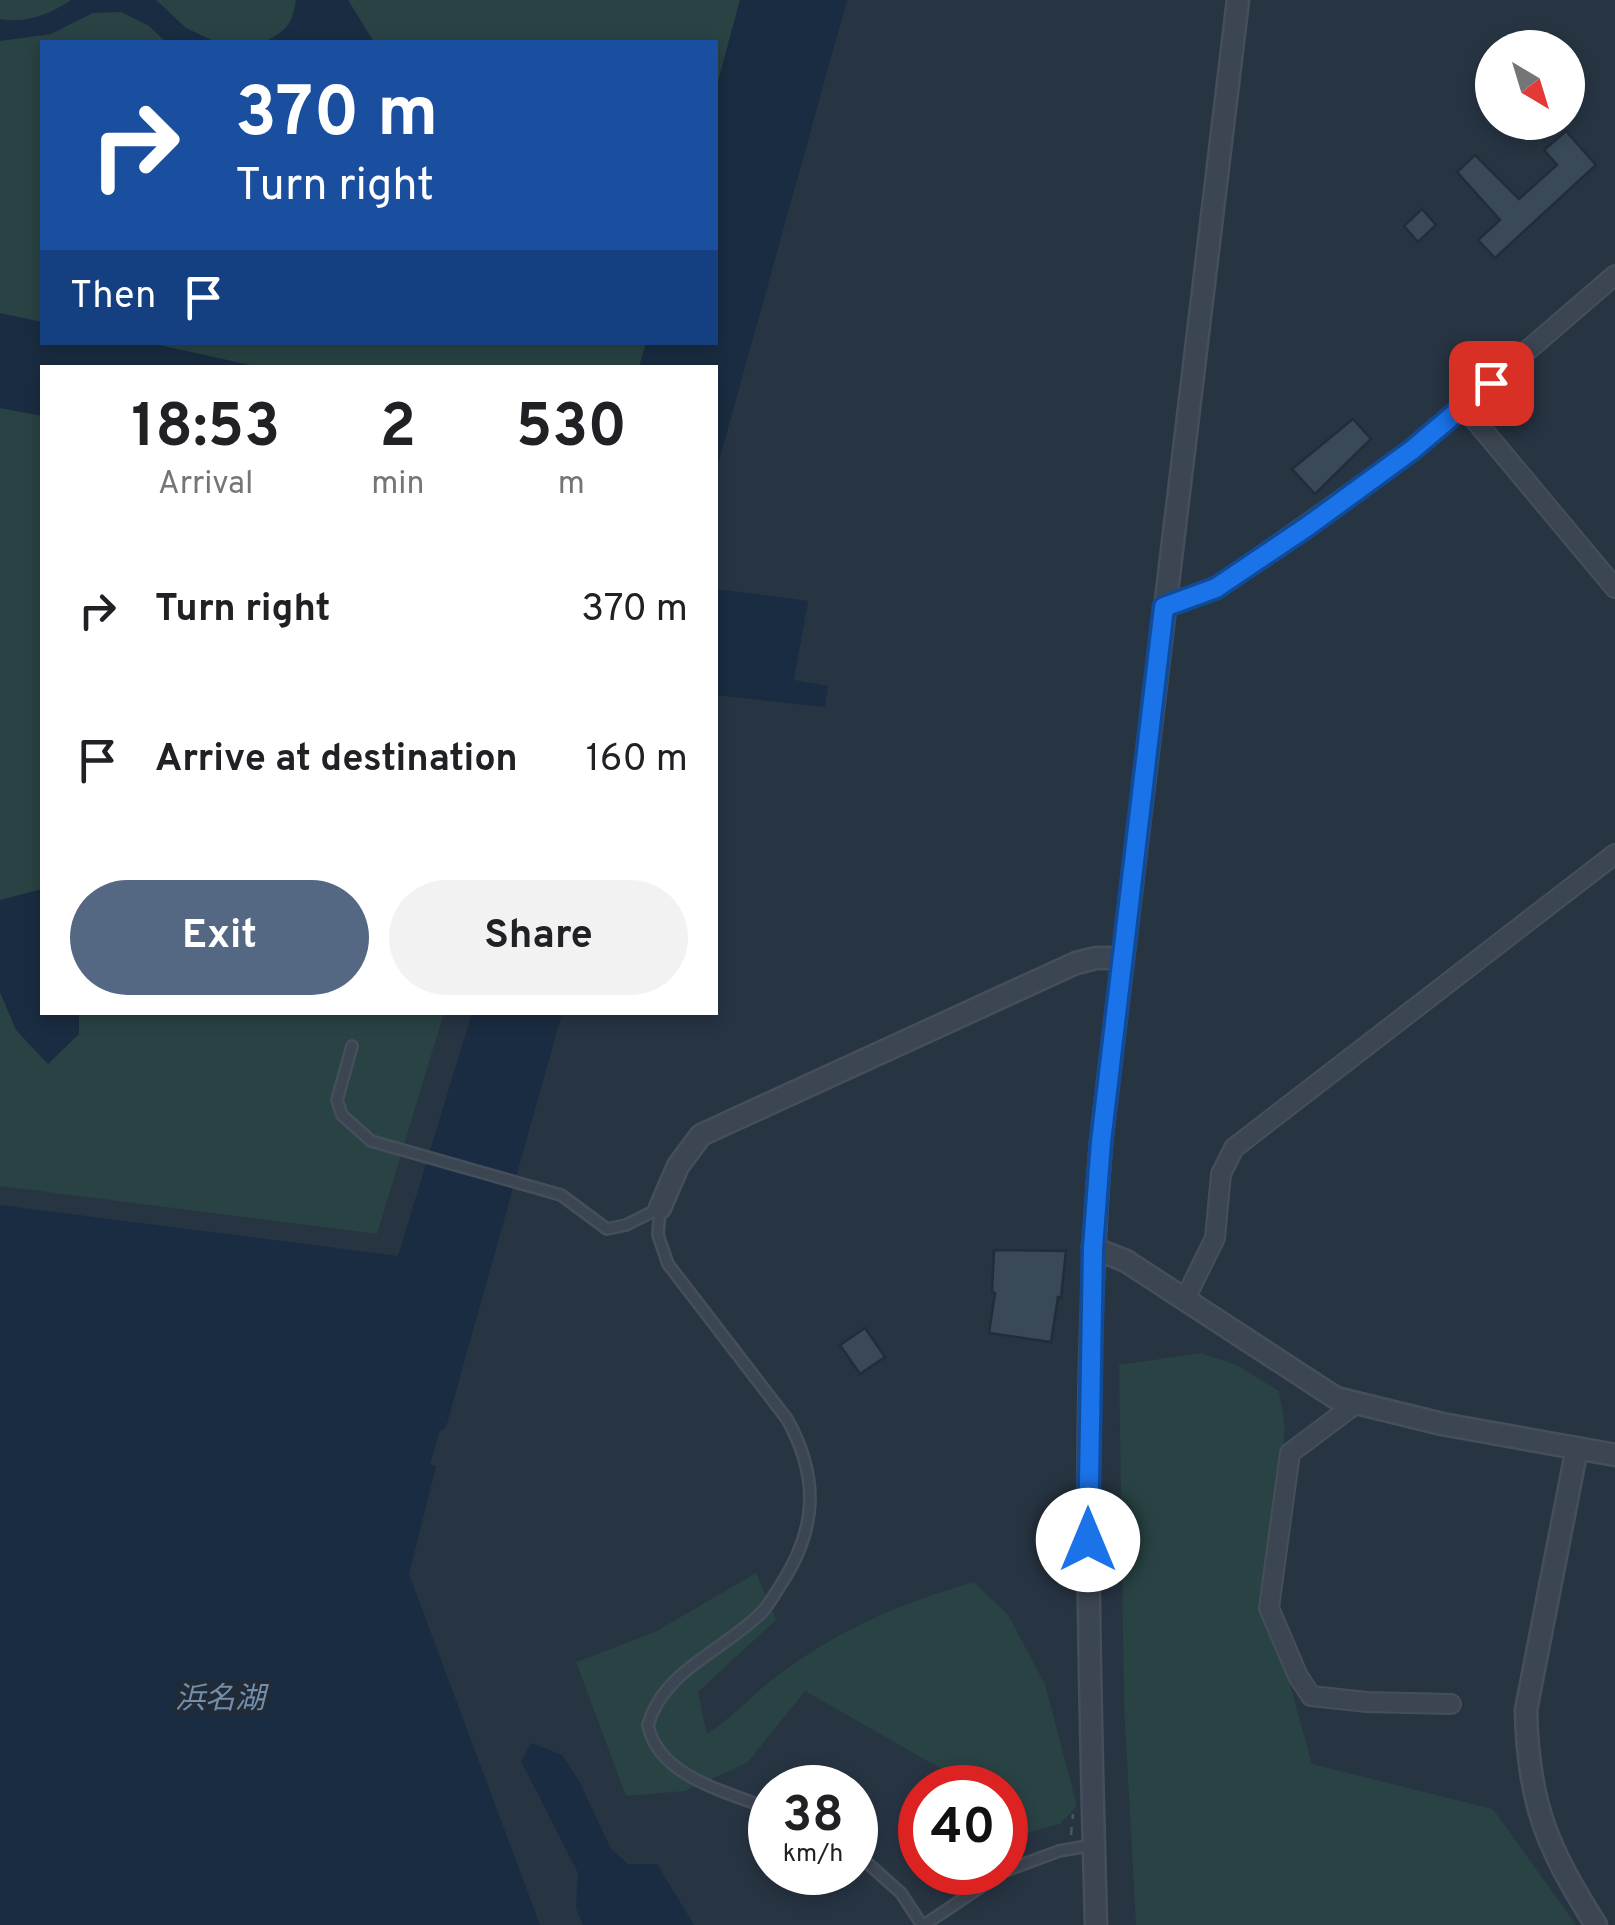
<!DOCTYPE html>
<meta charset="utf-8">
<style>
:root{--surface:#fff;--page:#f2f2f2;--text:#202124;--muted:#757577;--accent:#546883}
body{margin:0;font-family:Overpass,"Noto Sans JP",sans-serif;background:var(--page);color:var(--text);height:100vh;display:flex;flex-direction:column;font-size:38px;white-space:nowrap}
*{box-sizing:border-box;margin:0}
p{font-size:32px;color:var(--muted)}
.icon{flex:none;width:55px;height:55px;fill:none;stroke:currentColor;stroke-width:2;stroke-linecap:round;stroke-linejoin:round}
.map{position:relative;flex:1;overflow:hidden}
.panel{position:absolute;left:40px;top:365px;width:678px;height:650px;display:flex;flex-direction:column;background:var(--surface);border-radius:0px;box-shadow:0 5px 15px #0003}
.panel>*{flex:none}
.guide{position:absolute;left:40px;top:40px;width:678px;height:305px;border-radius:0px;box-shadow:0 5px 15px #0003;background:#1a4fa0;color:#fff;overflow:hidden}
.needle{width:65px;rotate:142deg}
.fabs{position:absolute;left:1475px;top:30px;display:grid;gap:20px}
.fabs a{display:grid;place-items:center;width:110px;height:110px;border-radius:50%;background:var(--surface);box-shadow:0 5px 15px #0003;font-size:50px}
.speed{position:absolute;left:748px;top:1765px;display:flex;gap:20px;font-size:50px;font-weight:700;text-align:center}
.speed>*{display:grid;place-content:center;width:130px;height:130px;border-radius:50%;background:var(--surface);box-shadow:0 5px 15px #0003;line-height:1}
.speed small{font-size:25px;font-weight:400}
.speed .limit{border:15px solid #d22;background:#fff;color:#111}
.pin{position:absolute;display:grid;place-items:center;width:85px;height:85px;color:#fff;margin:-42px;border-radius:20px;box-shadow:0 5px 15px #0006}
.me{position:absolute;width:110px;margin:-55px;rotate:0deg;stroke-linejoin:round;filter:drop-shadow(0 0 8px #0008)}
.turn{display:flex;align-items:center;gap:35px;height:210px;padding:0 30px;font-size:45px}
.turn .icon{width:130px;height:130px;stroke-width:2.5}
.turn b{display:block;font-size:70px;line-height:85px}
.then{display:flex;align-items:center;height:95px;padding:0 30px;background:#0003;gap:20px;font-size:38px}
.eta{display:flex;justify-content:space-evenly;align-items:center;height:170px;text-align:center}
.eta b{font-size:60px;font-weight:700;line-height:70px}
.button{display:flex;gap:20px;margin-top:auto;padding:20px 30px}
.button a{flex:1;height:115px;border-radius:60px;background:var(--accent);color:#fff;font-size:40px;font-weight:700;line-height:115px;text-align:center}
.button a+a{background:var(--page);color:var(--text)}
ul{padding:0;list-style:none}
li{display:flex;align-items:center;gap:30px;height:150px;padding:0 30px}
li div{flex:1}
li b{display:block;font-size:38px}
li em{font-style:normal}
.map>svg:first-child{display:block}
</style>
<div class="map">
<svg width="1615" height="1925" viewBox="0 0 1615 1925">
<rect width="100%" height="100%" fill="#273442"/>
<!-- green -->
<path fill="#294243" d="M0 0H745L715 104V42H42V342L646 343 639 368H42V1012L444 1013 377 1234 0 1186Z
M1201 1353 1237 1365 1279 1391 1285 1428 1269 1608 1312 1764 1493 1809 1576 1925H1136L1124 1705 1119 1365Z
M756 1573 776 1620 698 1692 707 1734C732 1718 754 1693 778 1675 838 1630 903 1602 974 1582L1008 1615 1045 1684 1077 1806 1060 1824 1005 1839V1788L973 1787 805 1691 747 1763 685 1791 626 1796 576 1662 655 1632Z"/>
<!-- water -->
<path fill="#1a2c41" d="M71 0H156L186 28 216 42H166L149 26 121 12 93 13 51 34 0 41V19C25 24 51 14 71 0Z
M296 0H348L374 42H264C286 31 292 25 296 0Z
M740 0H847L715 475V368L639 367 646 343 715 342V92Z
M0 313 42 322V342L150 343 259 367 42 368V416L0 408Z
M715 589 808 601 794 680 828 686 825 707 715 695Z
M42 889V1012L79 1013V1034L48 1064 16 1030 0 992V900Z
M472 1013H562L446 1427 439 1432 430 1464 436 1466 409 1574 540 1925H0V1205L398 1256Z
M531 1743 562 1755 579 1781 611 1849 628 1864H657L694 1925H583L576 1908 578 1873 521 1761Z"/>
<!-- building -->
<path fill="#394958" stroke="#222d39" stroke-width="2.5" d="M1566 131 1596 165 1495 258 1478 240 1500 220 1457 172 1475 155 1519 199 1557 165 1544 150Z
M1422 209 1436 225 1418 242 1404 226Z
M1353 419 1371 439 1315 494 1292 469Z
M994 1250 1066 1251 1061 1298 1058 1297 1051 1342 989 1333 995 1293 992 1292Z
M865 1328 885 1357 860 1374 840 1345Z"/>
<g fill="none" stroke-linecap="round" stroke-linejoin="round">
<defs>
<path id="service" d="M352 1046 337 1100 342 1115 371 1141 561 1195 607 1229 626 1225 660 1208
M660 1208 658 1235 668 1264 787 1419C820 1478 817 1530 780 1586 774 1595 769 1605 762 1612 724 1651 664 1669 648 1725 658 1777 728 1792 770 1809
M855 1852 901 1893 922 1925
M1005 1871 1059 1851 1093 1845
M924 1925 1003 1872"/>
<path id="minor" d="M1464 407 1615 588
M1164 607 1216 588 1412 450 1615 275
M1185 1299 1215 1238 1221 1174 1234 1148 1615 854
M1354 1405 1290 1453 1269 1608 1298 1676 1311 1696 1367 1702 1451 1704"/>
<path id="tertiary" d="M660 1208 678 1166 701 1135 1076 963 1096 958H1122
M1093 1248 1126 1261 1336 1398 1442 1424 1615 1455
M1577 1448 1526 1710C1528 1804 1547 1847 1596 1925
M1096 1925C1089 1664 1081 1403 1101 1142L1238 0"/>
</defs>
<!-- service casing -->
<use href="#service" stroke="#454f5b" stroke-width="14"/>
<!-- minor casing -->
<use href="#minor" stroke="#454f5b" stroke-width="22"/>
<!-- tertiary casing -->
<use href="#tertiary" stroke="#454f5b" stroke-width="25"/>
<!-- path -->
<path stroke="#435b5b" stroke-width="2.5" stroke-dasharray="8 8" stroke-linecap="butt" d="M1071 1835 1073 1814"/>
<!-- service -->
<use href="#service" stroke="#3c4652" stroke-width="9"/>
<!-- minor -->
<use href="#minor" stroke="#3c4652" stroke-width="18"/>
<!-- tertiary -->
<use href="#tertiary" stroke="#3c4652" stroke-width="20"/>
</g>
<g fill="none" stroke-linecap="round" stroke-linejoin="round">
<defs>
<path id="route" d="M1088 1540 1093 1248 1101 1142 1164 607 1216 588 1308 526 1412 450 1491 383"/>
</defs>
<!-- route casing -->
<use href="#route" stroke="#114b97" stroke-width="25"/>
<!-- route -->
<use href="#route" stroke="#1a73e8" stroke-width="18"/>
</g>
<g text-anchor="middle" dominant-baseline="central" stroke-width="10" stroke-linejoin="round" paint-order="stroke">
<!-- water labels -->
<g font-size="30" font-style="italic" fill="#738eaa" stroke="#202b37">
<text x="220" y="1700">浜名湖</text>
</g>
</g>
</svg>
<div class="fabs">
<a><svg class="needle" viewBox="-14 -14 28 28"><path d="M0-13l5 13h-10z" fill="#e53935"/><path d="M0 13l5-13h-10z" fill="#757577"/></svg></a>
</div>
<div class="speed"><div>38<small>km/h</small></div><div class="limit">40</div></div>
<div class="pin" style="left:1491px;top:383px;background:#d93025"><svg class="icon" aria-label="arrive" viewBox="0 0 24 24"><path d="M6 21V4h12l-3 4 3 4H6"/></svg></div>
<svg class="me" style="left:1088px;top:1540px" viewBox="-20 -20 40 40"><circle r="19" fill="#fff"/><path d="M0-13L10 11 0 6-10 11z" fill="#1a73e8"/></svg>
<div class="guide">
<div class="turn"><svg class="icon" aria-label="right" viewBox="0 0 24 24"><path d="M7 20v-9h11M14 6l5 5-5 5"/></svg><div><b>370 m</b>Turn right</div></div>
<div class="then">Then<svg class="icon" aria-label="arrive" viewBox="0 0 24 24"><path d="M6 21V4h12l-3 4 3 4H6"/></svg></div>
</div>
<section class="panel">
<div class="eta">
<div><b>18:53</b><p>Arrival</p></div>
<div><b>2</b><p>min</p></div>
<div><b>530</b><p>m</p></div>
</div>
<ul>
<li><svg class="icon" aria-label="right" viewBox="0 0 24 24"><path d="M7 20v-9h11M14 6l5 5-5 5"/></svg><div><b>Turn right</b></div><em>370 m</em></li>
<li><svg class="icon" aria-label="arrive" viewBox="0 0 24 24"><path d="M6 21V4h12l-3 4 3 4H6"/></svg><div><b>Arrive at destination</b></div><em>160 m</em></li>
</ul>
<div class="button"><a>Exit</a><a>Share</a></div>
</section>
</div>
